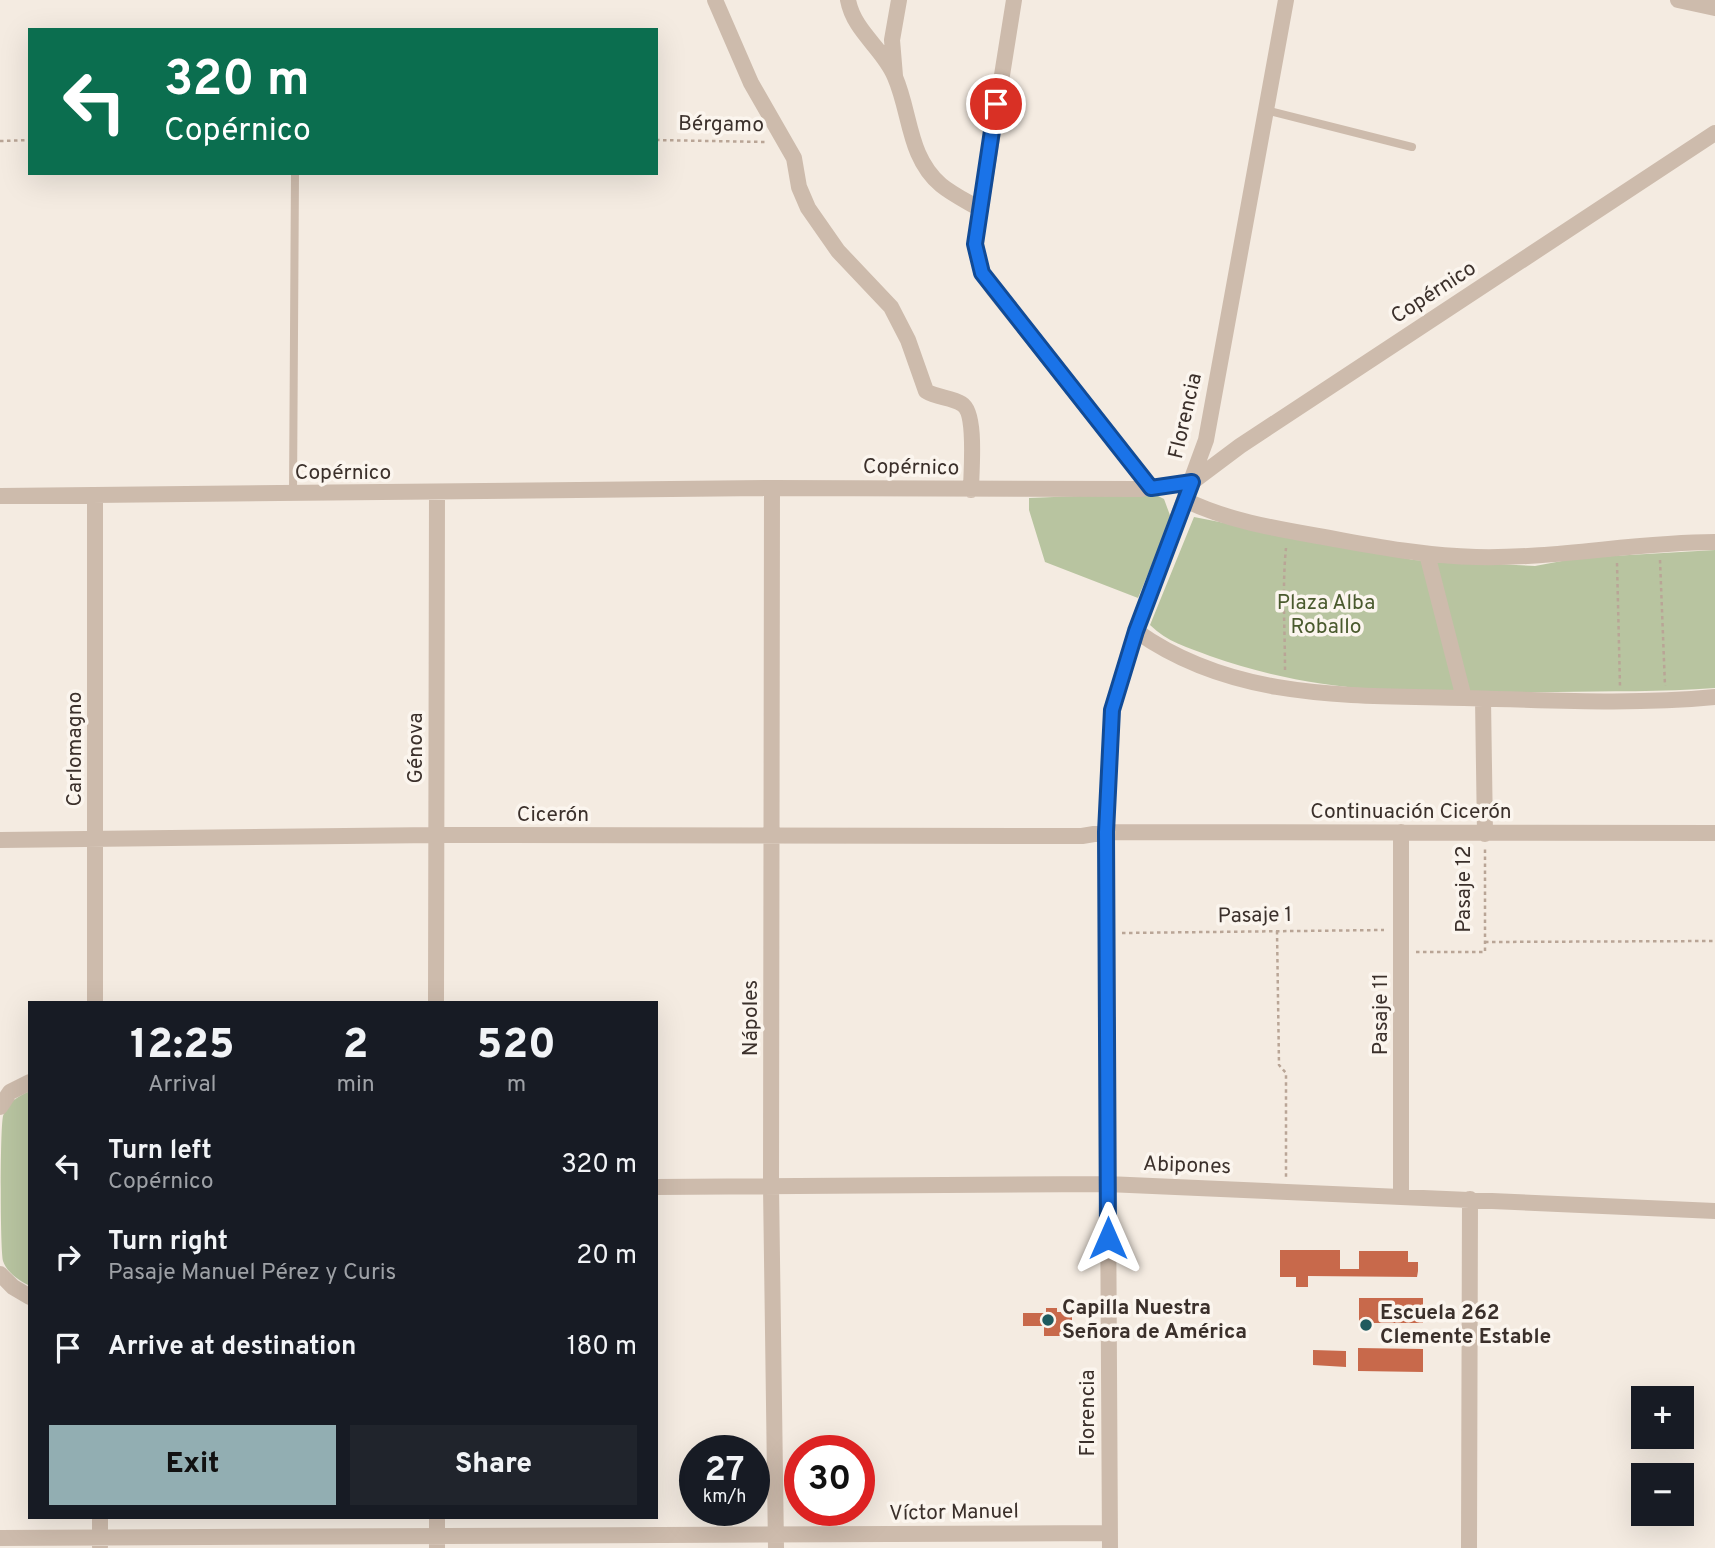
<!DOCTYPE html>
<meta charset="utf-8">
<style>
:root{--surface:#171b24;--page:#20242c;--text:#f1f3f6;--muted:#9ea1a6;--accent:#92aeb2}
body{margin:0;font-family:Overpass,sans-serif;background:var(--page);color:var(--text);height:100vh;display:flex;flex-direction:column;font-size:26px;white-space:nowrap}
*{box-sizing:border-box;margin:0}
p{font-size:23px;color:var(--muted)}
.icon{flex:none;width:38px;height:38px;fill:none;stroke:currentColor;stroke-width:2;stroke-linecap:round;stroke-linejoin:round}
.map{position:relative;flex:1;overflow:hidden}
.side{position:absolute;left:28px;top:1001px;width:630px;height:518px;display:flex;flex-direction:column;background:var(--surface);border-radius:0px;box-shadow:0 7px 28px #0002}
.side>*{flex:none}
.banner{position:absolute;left:28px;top:28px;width:630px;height:147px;border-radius:0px;box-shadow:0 7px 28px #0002;background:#0b6e4f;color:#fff;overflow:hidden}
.controls{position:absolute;left:1631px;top:1386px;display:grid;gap:14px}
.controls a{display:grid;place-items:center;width:63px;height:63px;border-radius:0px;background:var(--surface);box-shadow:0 7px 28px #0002;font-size:35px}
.speed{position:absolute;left:679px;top:1435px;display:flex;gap:14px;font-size:35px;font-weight:700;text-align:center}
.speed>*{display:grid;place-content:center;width:91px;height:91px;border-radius:50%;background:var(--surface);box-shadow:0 7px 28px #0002;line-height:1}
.speed small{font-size:18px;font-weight:400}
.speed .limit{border:10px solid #d22;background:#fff;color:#111}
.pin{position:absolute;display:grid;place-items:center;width:60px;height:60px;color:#fff;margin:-30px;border:4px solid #fff;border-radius:50%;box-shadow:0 2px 7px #0007}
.me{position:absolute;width:77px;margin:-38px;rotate:0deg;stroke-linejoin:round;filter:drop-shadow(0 0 5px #0008)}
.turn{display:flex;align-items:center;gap:24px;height:147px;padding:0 21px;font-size:32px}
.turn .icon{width:91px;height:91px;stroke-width:2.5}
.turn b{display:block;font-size:49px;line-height:60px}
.eta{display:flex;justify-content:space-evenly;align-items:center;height:119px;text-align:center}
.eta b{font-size:42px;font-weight:800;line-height:49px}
.button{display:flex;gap:14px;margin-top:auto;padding:14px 21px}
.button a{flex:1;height:80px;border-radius:0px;background:var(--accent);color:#111;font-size:28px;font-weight:800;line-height:80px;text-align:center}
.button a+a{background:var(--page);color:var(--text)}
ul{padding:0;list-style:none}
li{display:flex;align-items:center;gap:21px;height:91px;padding:0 21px}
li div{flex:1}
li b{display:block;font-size:26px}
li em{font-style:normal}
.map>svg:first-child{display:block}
</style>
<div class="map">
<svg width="1715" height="1548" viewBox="0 0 1715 1548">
<rect width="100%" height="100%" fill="#f4ebe1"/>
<!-- green -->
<path fill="#b8c4a0" d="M1152 493 1164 499 1171 518 1138 598 1045 562 1029 510V498Z
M1194 517 1414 560 1535 566 1578 558 1715 550V688C1662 692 1609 691 1556 692 1436 694 1325 697 1210 656 1187 647 1167 642 1150 625Z
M30 1091V1286C20 1281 7 1273 3 1261 0 1246 0 1131 3 1116 7 1103 18 1096 30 1091Z"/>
<!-- building -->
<path fill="#c8694b" d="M1280 1250H1340V1269H1359V1251H1408V1262H1418V1271L1417 1277 1308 1276V1287H1296V1277H1280Z
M1359 1298H1423V1323H1359Z
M1046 1308H1057V1312H1072V1336H1044V1326H1023V1313H1046Z
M1358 1348 1423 1349V1372L1358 1371Z
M1313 1350 1346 1351V1367L1313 1365Z"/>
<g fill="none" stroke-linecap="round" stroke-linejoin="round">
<!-- path -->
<path stroke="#b9a596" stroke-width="2.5" stroke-dasharray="3.5 3.5" stroke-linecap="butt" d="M656 140 765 142
M0 141 30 140
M1660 560 1665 686
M1617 563 1620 686
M1285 670C1285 629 1282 588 1286 548
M1277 931 1279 1065 1286 1073V1178
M1122 933 1384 930
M1485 942 1715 941
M1416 952H1485V849"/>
<!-- lane -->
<path stroke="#cdbbac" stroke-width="8" d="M1266 110 1412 147
M293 494 295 173"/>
<!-- street -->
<path stroke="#cdbbac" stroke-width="16" d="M715 0 751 83 794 158 799 187 808 208 838 251 891 307 908 340 926 391C937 398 951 397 962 404 977 413 971 473 971 490
M848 0C854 32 884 49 895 77 911 114 908 157 941 185 952 194 966 201 978 208
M1014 0 975 244 982 273 993 289 1151 488
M1678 0 1715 8
M895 76 892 40 899 0
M772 488 771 1187 776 1548
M0 496 772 488 1139 489 1192 482 1240 446 1715 133
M95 496V1003
M1185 500C1226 520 1272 528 1318 536 1370 545 1423 556 1476 557 1556 559 1635 542 1715 542
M1427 554 1464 698
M1136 631C1234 701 1350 695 1464 698 1547 700 1632 705 1715 697
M1483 699 1485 834
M0 840 436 835 1082 836 1106 832 1715 833
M436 1003 437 494
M0 1107 10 1092 30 1082
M656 1187 1107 1184 1715 1211
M1401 1196V832
M0 1274 13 1287 30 1297
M100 1517V1546
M437 1517V1548
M0 1538 1110 1533
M1110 1548 1106 832 1112 710 1136 631 1206 440 1286 0
M1469 1548 1470 1199"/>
</g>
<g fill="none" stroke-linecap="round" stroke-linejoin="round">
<defs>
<path id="route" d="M996 104 975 244 982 273 1151 488 1192 482 1136 631 1112 710 1106 832 1108 1238"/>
</defs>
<!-- route casing -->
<use href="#route" stroke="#114b97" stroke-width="18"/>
<!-- route -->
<use href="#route" stroke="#1a73e8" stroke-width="12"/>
</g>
<!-- markers -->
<g fill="#1f5a5e" stroke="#fbf5ee" stroke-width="2.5">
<circle cx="1048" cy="1320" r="7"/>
<circle cx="1366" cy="1325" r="7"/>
</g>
<g text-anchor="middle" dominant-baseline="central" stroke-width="7" stroke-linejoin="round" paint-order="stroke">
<!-- street labels -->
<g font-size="21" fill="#3b302b" stroke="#fbf5ee">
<text transform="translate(721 125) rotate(1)">Bérgamo</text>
<text transform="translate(1434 293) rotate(-33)">Copérnico</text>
<text transform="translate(1186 416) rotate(-77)">Florencia</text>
<text transform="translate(911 468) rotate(1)">Copérnico</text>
<text x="343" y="473">Copérnico</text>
<text transform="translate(416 748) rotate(-90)">Génova</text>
<text transform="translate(75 749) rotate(-90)">Carlomagno</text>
<text x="1411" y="812">Continuación Cicerón</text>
<text x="553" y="815">Cicerón</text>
<text transform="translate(1464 889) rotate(-90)">Pasaje 12</text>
<text transform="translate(1255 916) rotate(-1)">Pasaje 1</text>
<text transform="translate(1381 1014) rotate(-90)">Pasaje 11</text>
<text transform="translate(751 1018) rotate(-90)">Nápoles</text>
<text transform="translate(1187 1166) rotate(2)">Abipones</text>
<text transform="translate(1088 1413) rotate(-90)">Florencia</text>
<text transform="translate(954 1513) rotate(-1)">Víctor Manuel</text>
</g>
<!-- park labels -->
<g font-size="21" fill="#4a5a2e" stroke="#fbf5ee">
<text x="1326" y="603">Plaza Alba<tspan x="1326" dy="24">Roballo</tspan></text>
</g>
<!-- poi labels -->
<g font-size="21" font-weight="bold" fill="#3b302b" stroke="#fbf5ee" text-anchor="start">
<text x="1062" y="1308">Capilla Nuestra<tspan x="1062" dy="24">Señora de América</tspan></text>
<text x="1380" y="1313">Escuela 262<tspan x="1380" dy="24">Clemente Estable</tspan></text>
</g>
</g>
</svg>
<div class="controls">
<a>+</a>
<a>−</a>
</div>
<div class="speed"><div>27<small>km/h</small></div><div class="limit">30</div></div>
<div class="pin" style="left:996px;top:104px;background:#d93025"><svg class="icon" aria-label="arrive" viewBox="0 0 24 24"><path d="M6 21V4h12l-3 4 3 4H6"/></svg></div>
<svg class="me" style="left:1108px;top:1238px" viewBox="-20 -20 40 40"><path d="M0-17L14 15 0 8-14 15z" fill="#1a73e8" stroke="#fff" stroke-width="4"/></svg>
<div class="banner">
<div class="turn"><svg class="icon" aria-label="left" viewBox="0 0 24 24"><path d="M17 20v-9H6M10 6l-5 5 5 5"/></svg><div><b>320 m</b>Copérnico</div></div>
</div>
<section class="side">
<div class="eta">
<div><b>12:25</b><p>Arrival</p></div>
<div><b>2</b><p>min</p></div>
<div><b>520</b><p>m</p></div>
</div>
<ul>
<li><svg class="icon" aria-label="left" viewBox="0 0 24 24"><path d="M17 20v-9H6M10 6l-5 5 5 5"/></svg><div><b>Turn left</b><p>Copérnico</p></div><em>320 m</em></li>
<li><svg class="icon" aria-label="right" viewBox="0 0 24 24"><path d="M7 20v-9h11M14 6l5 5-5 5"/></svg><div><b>Turn right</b><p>Pasaje Manuel Pérez y Curis</p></div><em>20 m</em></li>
<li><svg class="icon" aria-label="arrive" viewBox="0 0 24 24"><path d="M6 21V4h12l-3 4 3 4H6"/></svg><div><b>Arrive at destination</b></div><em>180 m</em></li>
</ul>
<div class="button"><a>Exit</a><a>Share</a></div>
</section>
</div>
